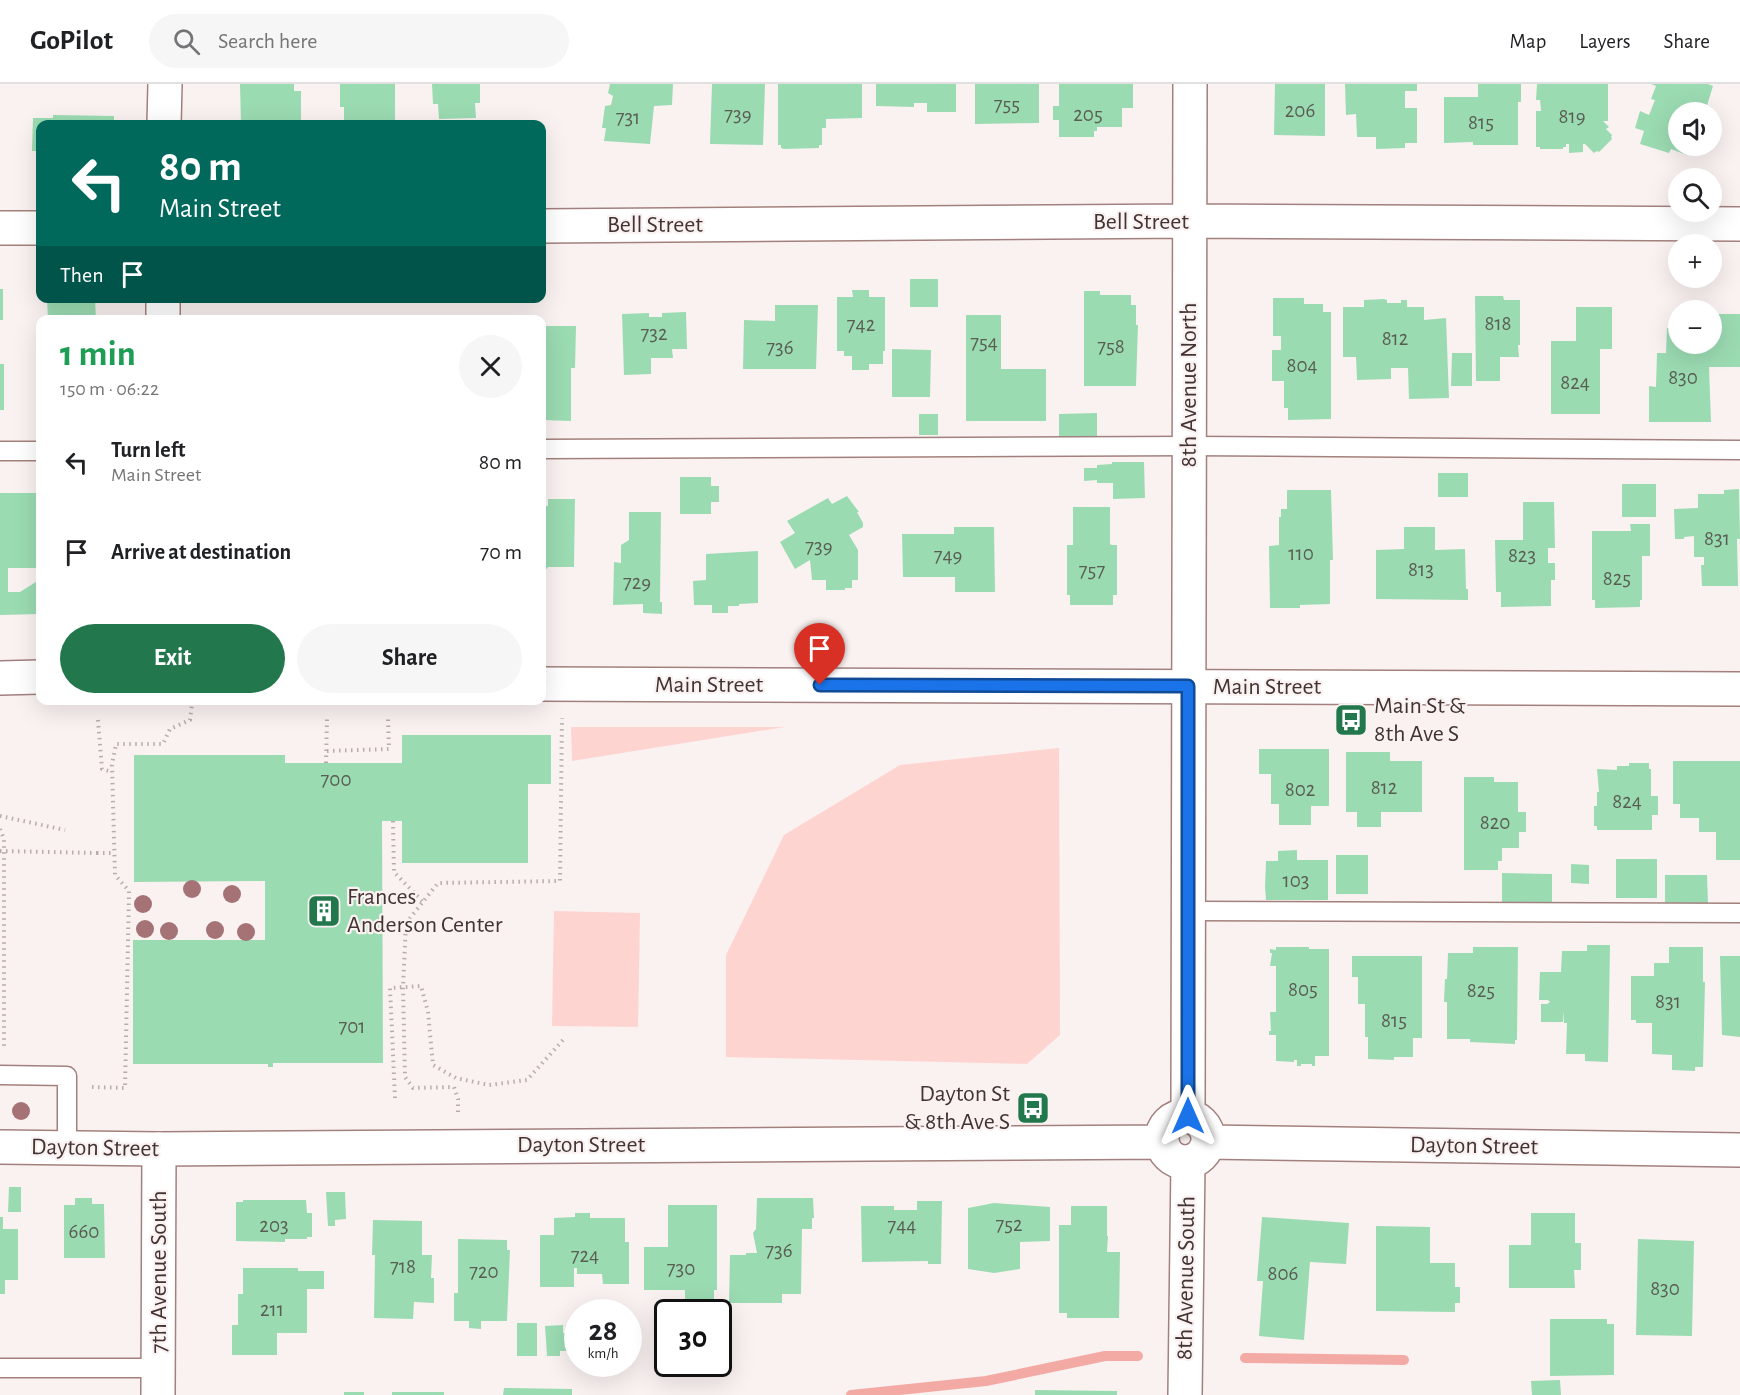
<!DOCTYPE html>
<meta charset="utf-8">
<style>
:root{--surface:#fff;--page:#f6f6f6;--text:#202124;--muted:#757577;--line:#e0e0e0;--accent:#22784c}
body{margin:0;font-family:"Alegreya Sans",sans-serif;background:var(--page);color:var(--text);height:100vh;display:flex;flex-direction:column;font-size:22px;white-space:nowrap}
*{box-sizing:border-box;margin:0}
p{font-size:20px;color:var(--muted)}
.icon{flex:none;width:33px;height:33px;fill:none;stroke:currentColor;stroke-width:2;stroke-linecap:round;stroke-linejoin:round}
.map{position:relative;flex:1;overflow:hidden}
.sheet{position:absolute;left:36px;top:231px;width:510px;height:390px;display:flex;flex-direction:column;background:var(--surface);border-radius:12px;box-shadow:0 6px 24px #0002}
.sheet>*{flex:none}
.guide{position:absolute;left:36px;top:36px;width:510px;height:183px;border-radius:12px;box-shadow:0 6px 24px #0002;background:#00695c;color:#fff;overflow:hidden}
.controls{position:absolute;left:1668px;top:18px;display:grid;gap:12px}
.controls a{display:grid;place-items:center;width:54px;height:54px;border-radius:50%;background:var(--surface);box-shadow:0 6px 24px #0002;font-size:30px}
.speed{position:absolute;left:564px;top:1215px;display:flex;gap:12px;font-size:30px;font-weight:700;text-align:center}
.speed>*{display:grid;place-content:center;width:78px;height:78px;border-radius:50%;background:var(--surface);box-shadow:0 6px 24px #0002;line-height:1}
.speed small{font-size:15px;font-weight:400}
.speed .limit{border:3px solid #111;border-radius:9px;background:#fff;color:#111}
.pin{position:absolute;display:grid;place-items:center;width:51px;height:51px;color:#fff;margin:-62px -26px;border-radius:50% 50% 50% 0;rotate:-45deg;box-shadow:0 0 6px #0007}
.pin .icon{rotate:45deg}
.me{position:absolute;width:66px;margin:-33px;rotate:0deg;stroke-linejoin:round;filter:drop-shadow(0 0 4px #0008)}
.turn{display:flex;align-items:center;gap:21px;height:126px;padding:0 24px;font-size:27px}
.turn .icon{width:78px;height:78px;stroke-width:2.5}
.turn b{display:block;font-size:42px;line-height:51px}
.then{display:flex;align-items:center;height:57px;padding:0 24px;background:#0003;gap:12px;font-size:22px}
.round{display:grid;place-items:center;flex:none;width:63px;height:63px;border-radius:32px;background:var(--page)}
.overview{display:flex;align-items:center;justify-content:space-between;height:102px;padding:0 24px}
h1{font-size:36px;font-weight:700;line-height:45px;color:#1e9e55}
.action{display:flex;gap:12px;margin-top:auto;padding:12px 24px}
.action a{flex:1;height:69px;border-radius:36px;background:var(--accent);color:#fff;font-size:24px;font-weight:700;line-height:69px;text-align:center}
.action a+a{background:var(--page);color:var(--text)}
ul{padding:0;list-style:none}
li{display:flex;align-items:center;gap:18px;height:90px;padding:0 24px}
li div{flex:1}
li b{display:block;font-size:22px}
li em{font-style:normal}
header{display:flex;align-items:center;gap:36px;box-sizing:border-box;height:84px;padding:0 30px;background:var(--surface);border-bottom:2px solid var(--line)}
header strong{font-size:28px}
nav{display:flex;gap:33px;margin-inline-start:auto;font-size:21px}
.search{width:420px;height:54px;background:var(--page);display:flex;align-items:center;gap:15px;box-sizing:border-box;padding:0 21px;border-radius:33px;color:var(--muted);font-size:22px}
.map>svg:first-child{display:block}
</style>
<header>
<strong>GoPilot</strong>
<div class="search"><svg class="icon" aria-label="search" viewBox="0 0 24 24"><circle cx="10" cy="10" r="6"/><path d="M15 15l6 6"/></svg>Search here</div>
<nav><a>Map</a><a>Layers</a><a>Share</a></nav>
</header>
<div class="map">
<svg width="1740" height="1311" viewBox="0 0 1740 1311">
<rect width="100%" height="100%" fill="#faf2f1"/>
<!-- green -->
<path fill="#fed4d1" d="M571 643H785L572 677Z
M1059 664 1060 951 1027 980 726 973V871L784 751 900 681Z
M554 827 640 829 638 943 552 942Z"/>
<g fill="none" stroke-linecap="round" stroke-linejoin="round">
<!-- stream -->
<path stroke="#f3aaa5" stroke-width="10" d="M1245 1274 1404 1276
M851 1311 986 1297 1105 1272H1138"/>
</g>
<!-- building -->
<path fill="#9bdbb2" d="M240 0H294V7H301V40H241Z
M340 0H395V40H344V23H340Z
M432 0H480V19H475L476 34 439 35 438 20H433Z
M610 0H673L672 21 654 22 650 60 604 57 606 44H602L605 22 611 21 613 12 608 9Z
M712 0H765L763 61 710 60Z
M778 0H862V34L826 35V44H822V61H819V64L784 65 781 64V61H778Z
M876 0H956V28H927V19H914V23L876 22Z
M975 0H1039V39L975 40Z
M1059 0H1133V24H1122V43H1097V47H1094V53H1059V36H1053V22H1059Z
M1275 0H1325V52L1274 51Z
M1345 0H1417V7H1405V24H1417V59H1405V64L1376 65V53H1357L1356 30 1346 31Z
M1478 0H1521V18H1518V61H1473V58L1444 59V13H1478Z
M1537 0H1608V37H1603L1609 43 1606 45 1612 51 1611 53 1612 55 1599 68 1597 67 1594 69 1585 60H1583V68L1569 69V60H1566V63H1563V65H1540V63H1536V27H1541L1540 16H1536Z
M1651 0H1708L1713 2 1705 28H1678V62H1690L1687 71 1671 65 1669 69 1640 60 1644 47 1635 44 1640 27 1649 31 1655 16 1651 15 1656 2Z
M53 31 114 32V40H40V67H32L33 34H53Z
M910 195H938V223H910Z
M0 205H3V236H0Z
M852 206H869V213H885V267H883V280H869V286H852V272H844V267H837V213H853Z
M1084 207H1100V211H1131V221H1136V241H1138L1136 302H1084Z
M1475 212H1503L1504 216H1520V261H1518L1519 273H1500V297H1476Z
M47 214H95L96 236H48Z
M1273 214H1304V220H1323V228H1331V335L1288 336V324H1284V297H1272V266H1281V252H1273Z
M1384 215 1387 216V219H1401V216H1407V223H1424V236L1446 234 1449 314 1409 315 1408 284H1391V295L1357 296 1356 273H1343V223H1364V216Z
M775 221H818L816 285H743L744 236 775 237Z
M1576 223H1612V265H1600V330H1551V257H1576Z
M686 228 687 265H672L673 274H651V290L624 291 622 230 649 229V233H662V229Z
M1712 230H1740V283H1709L1711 338H1649V302L1656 303 1657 269H1666L1667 244H1678V260H1712Z
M966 231H1001V285H1046V337H966Z
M36 241H40V288H37Z
M542 242H576L575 284H571V337L542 336Z
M892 265 931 266 930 313H892Z
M1452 269H1472V302H1451Z
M0 280H4V326H0Z
M36 313H40V341H37Z
M1097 329V355H1059V330Z
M919 330H938V351H919Z
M1112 378H1144L1145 414 1113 415V399H1097V396L1084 397V384H1097V381L1112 380Z
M1438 389H1468V413H1438Z
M680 393H711V402H719V418H711V430H680Z
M1622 400H1656V433H1622Z
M1739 405 1740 455H1737L1738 502H1702L1701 481H1704V473H1694V452L1684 453V455H1675L1674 425 1698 424V410H1724V406Z
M1287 406H1331L1333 476H1330V520L1300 521V524H1270L1269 462 1279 461V433H1281V425H1287Z
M0 409H40V484H8V508H20L39 496 40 499V530L0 531Z
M847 412 859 428H857L863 439V443L849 451 858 466V496H852V504H845V506H826V496H812L810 476 795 485 780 458 795 449 787 437 828 414 832 420Z
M548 415H575L574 483H548L542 490V422H548Z
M1523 418H1554L1555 464H1548V479H1555V496H1551V522L1501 523V508H1496L1495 456H1523Z
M1073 423H1110V460L1112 461H1117V511H1113V521H1070V511H1067V461H1073Z
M629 428H661L660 518H662V530L643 529V520L613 521 614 478 621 479V461L629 456Z
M1630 440H1650V472H1642V516H1640V523L1595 524V516H1592V447H1631Z
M954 443H994L995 508H955V493H903L902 450H954Z
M1404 443H1435V466L1465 465 1466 505H1468V516L1376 515V466L1404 465Z
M758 467V519L739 520V522H728V529H712V521H694L693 497 706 496V470Z
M402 651H551V700H528V779H402V737H382L383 979H273V983H268V980H133V856H265V797L134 798V671H285V679H402Z
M1259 665H1329V722H1311V741H1279V720H1271V690H1259Z
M1346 668H1390V677H1422V728H1381V743H1357V728H1346Z
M1673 677H1740V776H1716V748H1699V734H1680V720H1673Z
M1629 679H1649V685H1651V712H1658V731H1652V746H1597V742H1594V722H1597V708H1599L1597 685 1617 686V682H1629Z
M1464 693H1494V698H1518V728H1526V748H1519V764H1502V777H1498V786H1464Z
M1297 766V776H1328V816H1266L1265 803 1266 777H1278V767Z
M1336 771H1368V810H1336Z
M1616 775H1657V814H1616Z
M1571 780 1589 781V800L1571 799Z
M1502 789 1552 790V819L1502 818Z
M1665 791H1707L1708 819H1665Z
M1587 861H1610L1608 978 1585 977V970H1566L1567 939H1564V927L1563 938H1541V920H1547L1550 918 1548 916H1539L1540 888H1561L1562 867H1587Z
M1276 863H1309V865H1329V972H1315V982H1312V980H1301V982H1297V976H1294V978L1276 977V951H1269V947H1271L1270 928H1276V882H1270L1272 869H1270V865L1276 866Z
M1473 863H1518L1517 956H1515V960L1470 958V955H1447V918H1444L1445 895H1447L1448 869H1473Z
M1669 863H1703V898H1705L1703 983H1695V987L1672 986V971L1652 970V939H1636V936H1631V892H1654V879H1669Z
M1352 872H1422V954H1413V973H1394V976L1368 975V953H1365V920H1358V893H1352Z
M1720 872H1740V953L1722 951Z
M9 1103H21V1128H8Z
M326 1108H345L346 1135 335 1136V1142H328Z
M75 1114H92V1120H104L105 1174H64V1121H75Z
M757 1114H813L814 1134H812V1145H802L801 1210H782V1219H729L730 1171H746V1169H757L753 1149 756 1145Z
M243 1116H306L307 1129H312V1153H307V1155H285V1158L236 1157V1118H243Z
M917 1117H942L941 1180H928V1177L862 1178 861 1122H894V1126H917Z
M994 1119 1050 1123V1157L1020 1158V1185L994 1189 968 1185V1124Z
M668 1121H717V1206H714V1227H685V1206H644V1163H668Z
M1071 1122H1107V1152H1108L1107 1168H1120L1119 1234H1067V1229H1059V1141H1071Z
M575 1129H590V1134H625V1158H629V1200H603L602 1190H577V1184H574V1203H540V1151H554V1134L575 1133Z
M1531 1129H1575V1159H1581V1186H1574L1575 1204H1509V1161H1531Z
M0 1133H3V1145H18V1196H5V1210H0Z
M1262 1133 1349 1139 1346 1180 1310 1178 1304 1256 1259 1252 1263 1197H1257Z
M373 1136 422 1137V1171H432L431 1194H434V1219L414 1218 413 1235 374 1234 375 1171H372Z
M1376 1142 1430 1143V1179H1455V1203H1460V1219H1455V1228L1376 1227Z
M458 1155 507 1156V1166H510L507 1237H481V1245L469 1244V1237H454V1209H458Z
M1638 1155 1694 1157 1692 1252 1636 1251Z
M243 1184H298V1187H324V1205H307V1249H277V1271H232V1241H238V1210H243Z
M1550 1235H1607V1240H1614V1291L1550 1292Z
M517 1239H537V1272H517Z
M563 1241V1249H577L575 1267H560V1272H547L545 1242Z
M1560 1296 1561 1311H1532L1531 1297Z
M504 1304 572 1305V1311H503Z
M1035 1306 1117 1307V1311H1035Z
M344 1308H364V1311H344Z
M392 1308H444V1311H392Z"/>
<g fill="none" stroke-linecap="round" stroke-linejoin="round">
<defs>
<path id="lane" d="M542 365 1189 362 1740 366
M0 367H40
M1188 827 1740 829
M0 991 67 992V1064
M0 1284H158"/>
<path id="street" d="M164 40 165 0
M542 142 1190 137 1740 140
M0 144H40
M163 214V236
M1188 1032 1190 0
M158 1311 159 1065
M1185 1311 1188 1078"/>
<path id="secondary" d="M0 594 40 593
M542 600 1740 605
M1162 1055a23 23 0 1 1 46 0a23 23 0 1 1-46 0Z
M1208 1058 1740 1066
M0 1063 159 1065 1162 1058"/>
</defs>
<!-- lane casing -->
<use href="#lane" stroke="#a2807d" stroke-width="21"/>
<!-- street casing -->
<use href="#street" stroke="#a2807d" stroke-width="36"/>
<!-- secondary casing -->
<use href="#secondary" stroke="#a2807d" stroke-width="36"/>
<!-- path -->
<path stroke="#b7adac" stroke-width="4" stroke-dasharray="1.5 4.5" stroke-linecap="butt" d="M98 636 102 685 112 688
M327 667 389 665 388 633
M326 679 327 633
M0 732 65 746
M393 737 394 788 423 818
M0 745 4 755V965
M97 769H114
M92 1003 125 1004 129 807 115 791 112 681 116 660H163L170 645 190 636 192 620
M395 1014 390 904 421 902 428 928 433 981 456 994 489 1001 527 996 563 956
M458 1028V1015L454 1003 413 1004 405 993 403 903 406 839 438 799 560 797 562 634"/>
<!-- lane -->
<use href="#lane" stroke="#fff" stroke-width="18"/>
<!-- street -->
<use href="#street" stroke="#fff" stroke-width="33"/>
<!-- secondary -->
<use href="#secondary" stroke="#fff" stroke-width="33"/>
<!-- path-bridge -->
<path stroke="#b7adac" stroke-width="4" stroke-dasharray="1.5 4.5" stroke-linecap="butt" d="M0 767 97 769"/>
</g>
<!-- trees -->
<g fill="#a57276">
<circle cx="192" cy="805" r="9"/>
<circle cx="232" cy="810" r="9"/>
<circle cx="143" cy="820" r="9"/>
<circle cx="145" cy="845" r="9"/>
<circle cx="215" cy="846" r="9"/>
<circle cx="169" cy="847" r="9"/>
<circle cx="246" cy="848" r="9"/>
<circle cx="21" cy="1027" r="9"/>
</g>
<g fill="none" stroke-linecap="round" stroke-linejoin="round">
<defs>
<path id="route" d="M820 601 1188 602V1032"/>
</defs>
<!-- route casing -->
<use href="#route" stroke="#114b97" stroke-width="15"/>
<!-- route -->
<use href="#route" stroke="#1a73e8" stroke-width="10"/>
</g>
<!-- icons -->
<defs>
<symbol id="bus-square" viewBox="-11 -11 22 22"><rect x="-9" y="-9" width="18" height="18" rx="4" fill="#22784c" stroke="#faf2f1"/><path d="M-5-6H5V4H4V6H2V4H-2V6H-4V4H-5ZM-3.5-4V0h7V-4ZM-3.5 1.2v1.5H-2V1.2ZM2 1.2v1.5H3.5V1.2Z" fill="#fff"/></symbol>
<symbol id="building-square" viewBox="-11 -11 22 22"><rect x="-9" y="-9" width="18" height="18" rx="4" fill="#22784c" stroke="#faf2f1"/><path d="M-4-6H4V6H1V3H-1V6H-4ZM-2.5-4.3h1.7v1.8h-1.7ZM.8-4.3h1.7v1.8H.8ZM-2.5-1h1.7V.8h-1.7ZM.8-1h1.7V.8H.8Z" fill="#fff"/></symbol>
</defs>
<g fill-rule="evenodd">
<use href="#bus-square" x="1332" y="617" width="38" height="38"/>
<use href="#building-square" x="305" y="808" width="38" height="38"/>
<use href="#bus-square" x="1014" y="1005" width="38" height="38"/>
</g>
<g text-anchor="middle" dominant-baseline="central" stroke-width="4.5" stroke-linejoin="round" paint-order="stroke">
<!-- number labels -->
<g font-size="21" fill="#595e53">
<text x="1007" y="20">755</text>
<text x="1300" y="26">206</text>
<text x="738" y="30">739</text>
<text x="1088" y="30">205</text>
<text x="1572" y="32">819</text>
<text x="628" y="33">731</text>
<text x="1481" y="38">815</text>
<text x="1498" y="239">818</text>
<text x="861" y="240">742</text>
<text x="654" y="249">732</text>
<text x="1395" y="254">812</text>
<text x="984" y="258">754</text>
<text x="1111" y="262">758</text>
<text x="780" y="263">736</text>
<text x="1302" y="281">804</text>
<text x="1683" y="293">830</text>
<text x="1575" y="298">824</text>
<text x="1717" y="454">831</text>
<text x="819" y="462">739</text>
<text x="1301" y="469">110</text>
<text x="948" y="471">749</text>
<text x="1522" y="471">823</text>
<text x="1421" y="485">813</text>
<text x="1092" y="486">757</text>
<text x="1617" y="494">825</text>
<text x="637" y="498">729</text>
<text x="336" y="695">700</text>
<text x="1384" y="703">812</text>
<text x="1300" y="705">802</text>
<text x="1627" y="717">824</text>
<text x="1495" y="738">820</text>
<text x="1296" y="796">103</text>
<text x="1303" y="905">805</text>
<text x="1481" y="906">825</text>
<text x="1668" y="917">831</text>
<text x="1394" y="936">815</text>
<text x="352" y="942">701</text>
<text x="1009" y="1140">752</text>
<text x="274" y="1141">203</text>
<text x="902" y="1141">744</text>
<text x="84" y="1147">660</text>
<text x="779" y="1166">736</text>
<text x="585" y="1171">724</text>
<text x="403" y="1182">718</text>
<text x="681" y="1184">730</text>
<text x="484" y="1187">720</text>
<text x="1283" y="1189">806</text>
<text x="1665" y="1204">830</text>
<text x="272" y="1225">211</text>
</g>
<!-- street labels -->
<g font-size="24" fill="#433433" stroke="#faf2f1">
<text x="1141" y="138">Bell Street</text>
<text x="655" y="141">Bell Street</text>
<text transform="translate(1189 301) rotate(-90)">8th Avenue North</text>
<text x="709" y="601">Main Street</text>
<text x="1267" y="603">Main Street</text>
<text x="581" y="1061">Dayton Street</text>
<text transform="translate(1474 1062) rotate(1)">Dayton Street</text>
<text transform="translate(95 1064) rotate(1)">Dayton Street</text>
<text transform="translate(159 1188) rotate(-90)">7th Avenue South</text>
<text transform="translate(1186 1194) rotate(-89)">8th Avenue South</text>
</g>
<!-- poi labels -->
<g font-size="24" fill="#433433" stroke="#faf2f1" text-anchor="start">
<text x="1374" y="622">Main St &amp;<tspan x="1374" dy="28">8th Ave S</tspan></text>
<text x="347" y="813">Frances<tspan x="347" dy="28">Anderson Center</tspan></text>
<text x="1010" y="1010" text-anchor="end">Dayton St<tspan x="1010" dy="28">&amp; 8th Ave S</tspan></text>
</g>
</g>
</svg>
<div class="controls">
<a><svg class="icon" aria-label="sound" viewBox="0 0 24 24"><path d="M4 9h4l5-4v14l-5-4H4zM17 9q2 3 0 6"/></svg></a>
<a><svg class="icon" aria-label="search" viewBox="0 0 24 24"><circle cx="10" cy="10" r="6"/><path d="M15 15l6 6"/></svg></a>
<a>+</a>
<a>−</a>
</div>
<div class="speed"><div>28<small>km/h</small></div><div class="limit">30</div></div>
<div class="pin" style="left:820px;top:601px;background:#d93025"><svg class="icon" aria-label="arrive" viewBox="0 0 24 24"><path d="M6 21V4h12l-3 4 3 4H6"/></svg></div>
<svg class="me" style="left:1188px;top:1032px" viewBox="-20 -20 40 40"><path d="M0-17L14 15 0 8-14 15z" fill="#1a73e8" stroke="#fff" stroke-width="4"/></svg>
<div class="guide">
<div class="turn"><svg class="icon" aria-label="left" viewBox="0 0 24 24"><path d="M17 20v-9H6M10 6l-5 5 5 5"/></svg><div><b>80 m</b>Main Street</div></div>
<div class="then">Then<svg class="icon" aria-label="arrive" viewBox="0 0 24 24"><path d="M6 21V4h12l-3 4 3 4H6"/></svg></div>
</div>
<section class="sheet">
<div class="overview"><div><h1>1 min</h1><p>150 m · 06:22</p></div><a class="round"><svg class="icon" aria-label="close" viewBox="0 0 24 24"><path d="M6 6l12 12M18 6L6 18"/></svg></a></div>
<ul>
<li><svg class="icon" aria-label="left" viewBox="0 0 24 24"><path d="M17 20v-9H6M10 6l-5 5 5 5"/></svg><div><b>Turn left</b><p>Main Street</p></div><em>80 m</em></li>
<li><svg class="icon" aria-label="arrive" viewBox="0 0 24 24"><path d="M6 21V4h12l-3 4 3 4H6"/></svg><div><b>Arrive at destination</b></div><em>70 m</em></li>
</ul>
<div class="action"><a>Exit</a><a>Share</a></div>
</section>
</div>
